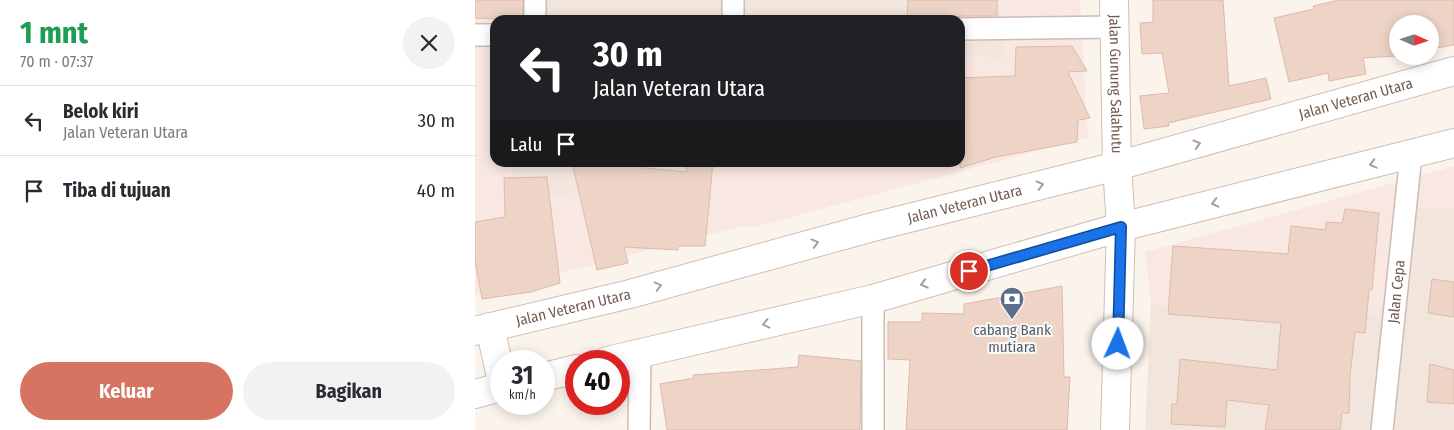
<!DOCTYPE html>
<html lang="id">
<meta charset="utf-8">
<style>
:root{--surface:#fff;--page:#f2f2f3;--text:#2b2b33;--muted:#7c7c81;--line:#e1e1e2;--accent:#d67361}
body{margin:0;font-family:"Fira Sans Condensed",sans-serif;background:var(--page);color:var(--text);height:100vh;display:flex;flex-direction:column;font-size:19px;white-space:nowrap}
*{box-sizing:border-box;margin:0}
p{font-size:16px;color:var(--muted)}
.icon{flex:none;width:28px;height:28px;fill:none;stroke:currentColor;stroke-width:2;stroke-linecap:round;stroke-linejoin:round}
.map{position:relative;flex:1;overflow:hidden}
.drawer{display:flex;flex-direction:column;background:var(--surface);width:475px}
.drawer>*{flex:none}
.hud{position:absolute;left:15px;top:15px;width:475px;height:152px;border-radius:15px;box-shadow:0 2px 12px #0003;background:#202124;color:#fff;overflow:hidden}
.needle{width:32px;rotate:93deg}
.buttons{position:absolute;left:914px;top:15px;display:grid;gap:10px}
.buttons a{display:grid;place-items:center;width:50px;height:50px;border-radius:50%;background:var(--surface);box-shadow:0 2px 12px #0003;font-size:25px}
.speed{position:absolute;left:15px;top:350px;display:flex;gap:10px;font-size:25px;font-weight:700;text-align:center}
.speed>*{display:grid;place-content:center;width:65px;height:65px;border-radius:50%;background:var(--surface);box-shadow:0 2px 12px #0003;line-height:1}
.speed small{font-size:12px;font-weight:400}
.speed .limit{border:8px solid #d22;background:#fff;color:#111}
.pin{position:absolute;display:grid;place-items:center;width:42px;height:42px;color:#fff;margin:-21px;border:2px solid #fff;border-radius:50%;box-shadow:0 1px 5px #0007}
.me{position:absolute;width:55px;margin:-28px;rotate:2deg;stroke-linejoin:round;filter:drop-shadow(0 0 4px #0008)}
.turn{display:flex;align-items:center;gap:18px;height:105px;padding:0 20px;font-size:22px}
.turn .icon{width:65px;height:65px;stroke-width:2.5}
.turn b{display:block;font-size:35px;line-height:42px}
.then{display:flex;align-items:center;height:48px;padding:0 20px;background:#0003;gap:10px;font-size:19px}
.round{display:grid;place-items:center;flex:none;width:52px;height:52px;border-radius:26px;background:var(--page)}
.overview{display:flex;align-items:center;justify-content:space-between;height:85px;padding:0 20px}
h1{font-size:30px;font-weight:700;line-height:38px;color:#1e9e55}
.primary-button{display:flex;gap:10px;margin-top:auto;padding:10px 20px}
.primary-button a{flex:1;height:58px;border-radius:30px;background:var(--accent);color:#fff;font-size:20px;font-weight:700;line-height:58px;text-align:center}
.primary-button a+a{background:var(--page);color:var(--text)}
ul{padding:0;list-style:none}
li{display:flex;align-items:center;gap:15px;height:70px;padding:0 20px;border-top:1px solid var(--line)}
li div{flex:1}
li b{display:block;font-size:19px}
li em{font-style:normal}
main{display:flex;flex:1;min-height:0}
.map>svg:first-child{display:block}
</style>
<main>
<section class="drawer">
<div class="overview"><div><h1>1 mnt</h1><p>70 m · 07:37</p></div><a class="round"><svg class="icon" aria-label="close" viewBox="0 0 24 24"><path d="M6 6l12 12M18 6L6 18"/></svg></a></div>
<ul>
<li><svg class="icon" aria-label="left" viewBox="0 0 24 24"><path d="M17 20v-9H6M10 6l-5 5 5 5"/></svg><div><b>Belok kiri</b><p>Jalan Veteran Utara</p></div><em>30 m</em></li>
<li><svg class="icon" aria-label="arrive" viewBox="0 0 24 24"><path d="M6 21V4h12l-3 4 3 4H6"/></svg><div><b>Tiba di tujuan</b></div><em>40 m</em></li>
</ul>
<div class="primary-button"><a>Keluar</a><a>Bagikan</a></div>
</section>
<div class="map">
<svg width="979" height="430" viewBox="0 0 979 430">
<rect width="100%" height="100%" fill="#fbf4ed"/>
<!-- residential -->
<path fill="#f2e6dc" d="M0 0H524L530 59 485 54V20H34L32 14Z
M38 163H215L214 172 115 191 36 203Z
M941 207 979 208V430H670L676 304 904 313Z"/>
<!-- commercial -->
<path fill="#f9e7e2" d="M524 0H605L613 137 280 227H264L0 295V14H32L34 20H20V162L38 163 37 203 115 191 214 172 215 163 485 162V54L530 59Z
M979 166V208L941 207 904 314 676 304 670 252Z"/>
<!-- building -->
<path fill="#edd4c7" stroke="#debaaa" d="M0 0H48V20L0 18Z
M433 0H522V16H485L477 20 432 19Z
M678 0H748L754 86 791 78 796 99 693 123 694 126 669 129 665 96 694 93 687 53 667 54 665 23 678 22Z
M864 0H979V45L955 49V24H922V56L888 58 891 74 854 81 853 73 814 82 799 18 839 9 838 6Z
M597 46 612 71 593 72 615 118 603 120 602 142 521 157 485 168V78L540 76 541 47Z
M97 162H171V168L211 172 212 162H238L230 246H203V250L149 247 153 263 122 270Z
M72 177 85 283 56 292 7 299 0 260V222L30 217 29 178Z
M870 209 904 213 897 290H894L890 333 880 332 875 375 874 413H867L865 430H790L794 405 752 400 750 427 696 424 697 404H702L705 359 802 370 806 323 693 314 698 246 813 254 816 226 851 230V222L867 223Z
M957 279 979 282V317L953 313Z
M587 286 589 377H595L592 430H431L435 360 413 359V322H447V313L489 314V304Z
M324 355 386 361 385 430H192L185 384 219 378 218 375 323 367Z
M955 364 979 370V404L952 402Z"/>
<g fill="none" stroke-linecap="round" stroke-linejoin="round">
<defs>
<g id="street">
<path d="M60 0V20"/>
<path d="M258 0V20"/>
<path d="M485 29 640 27"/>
<path d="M0 35H20"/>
<path d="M164 430 165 353"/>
<path d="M398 430V299"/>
<path id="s1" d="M907 430 936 155"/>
</g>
<g id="secondary">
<path id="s2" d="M639 0 642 166 646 227 640 430"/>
<path d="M15 327 26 377"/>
<path id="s3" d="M0 331 155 294 398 227 642 166 979 71"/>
<path d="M132 361 398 299 646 227 979 143"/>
<path d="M69 377 101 369"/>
<path d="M0 394 26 387"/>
</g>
</defs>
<!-- street casing -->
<use href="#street" stroke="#ccbcb3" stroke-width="24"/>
<!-- secondary casing -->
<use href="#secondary" stroke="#d1beb4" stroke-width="30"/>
<!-- street -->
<use href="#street" stroke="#fff" stroke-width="21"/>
<!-- secondary -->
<use href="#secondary" stroke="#fff" stroke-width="28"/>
</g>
<!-- one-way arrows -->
<defs><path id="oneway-chevron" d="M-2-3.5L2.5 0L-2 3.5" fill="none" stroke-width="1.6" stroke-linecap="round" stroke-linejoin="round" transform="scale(1.25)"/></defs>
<g stroke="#ac9d97">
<use href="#oneway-chevron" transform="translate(722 144) rotate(-16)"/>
<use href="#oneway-chevron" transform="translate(898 164) rotate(166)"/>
<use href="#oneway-chevron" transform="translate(565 185) rotate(-14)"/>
<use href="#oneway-chevron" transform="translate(740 203) rotate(166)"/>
<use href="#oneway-chevron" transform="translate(340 243) rotate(-15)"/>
<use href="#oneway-chevron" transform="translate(449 284) rotate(164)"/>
<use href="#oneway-chevron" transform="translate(183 286) rotate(-15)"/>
<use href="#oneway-chevron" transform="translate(291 324) rotate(167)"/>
</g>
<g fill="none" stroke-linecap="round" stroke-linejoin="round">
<defs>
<path id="route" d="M494 271 646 227 643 344"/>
</defs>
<!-- route casing -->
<use href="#route" stroke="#114b97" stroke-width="12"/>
<!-- route -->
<use href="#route" stroke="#1a73e8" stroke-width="9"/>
</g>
<!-- icons -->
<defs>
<symbol id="bank-pin" viewBox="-11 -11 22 30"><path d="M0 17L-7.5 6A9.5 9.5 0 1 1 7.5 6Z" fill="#5c6f8a" stroke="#fdf9f3"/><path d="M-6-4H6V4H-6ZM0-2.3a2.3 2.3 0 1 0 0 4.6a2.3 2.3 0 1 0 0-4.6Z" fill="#fff"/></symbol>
</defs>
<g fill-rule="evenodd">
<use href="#bank-pin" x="523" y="285" width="28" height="38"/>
</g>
<g text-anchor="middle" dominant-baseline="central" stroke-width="4" stroke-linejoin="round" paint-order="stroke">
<!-- street labels -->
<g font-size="15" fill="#745b52" stroke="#fdf9f3">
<text stroke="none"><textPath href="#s2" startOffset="84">Jalan Gunung Salahutu</textPath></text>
<text stroke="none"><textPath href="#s3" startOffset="911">Jalan Veteran Utara</textPath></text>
<text stroke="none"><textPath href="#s3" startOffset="506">Jalan Veteran Utara</textPath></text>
<text stroke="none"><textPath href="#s1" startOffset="139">Jalan Cepa</textPath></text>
<text stroke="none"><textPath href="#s3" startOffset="101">Jalan Veteran Utara</textPath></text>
</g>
<!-- service labels -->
<g font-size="15" fill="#4e5e75" stroke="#fdf9f3">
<text x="537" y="330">cabang Bank<tspan x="537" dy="17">mutiara</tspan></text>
</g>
</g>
</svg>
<div class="buttons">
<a><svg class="needle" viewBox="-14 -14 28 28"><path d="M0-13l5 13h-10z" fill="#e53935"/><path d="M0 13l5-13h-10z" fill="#7c7c81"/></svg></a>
</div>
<div class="speed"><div>31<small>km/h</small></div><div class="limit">40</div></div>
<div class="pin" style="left:494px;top:271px;background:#d93025"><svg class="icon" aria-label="arrive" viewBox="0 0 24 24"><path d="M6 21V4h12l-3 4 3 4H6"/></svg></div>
<svg class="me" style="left:643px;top:344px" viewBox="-20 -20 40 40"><circle r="19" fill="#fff"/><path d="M0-13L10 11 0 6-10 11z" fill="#1a73e8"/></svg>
<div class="hud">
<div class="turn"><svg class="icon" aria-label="left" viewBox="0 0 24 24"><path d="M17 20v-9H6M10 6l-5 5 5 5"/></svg><div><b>30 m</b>Jalan Veteran Utara</div></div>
<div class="then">Lalu<svg class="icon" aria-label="arrive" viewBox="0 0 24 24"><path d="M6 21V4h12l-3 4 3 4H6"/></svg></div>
</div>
</div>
</main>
